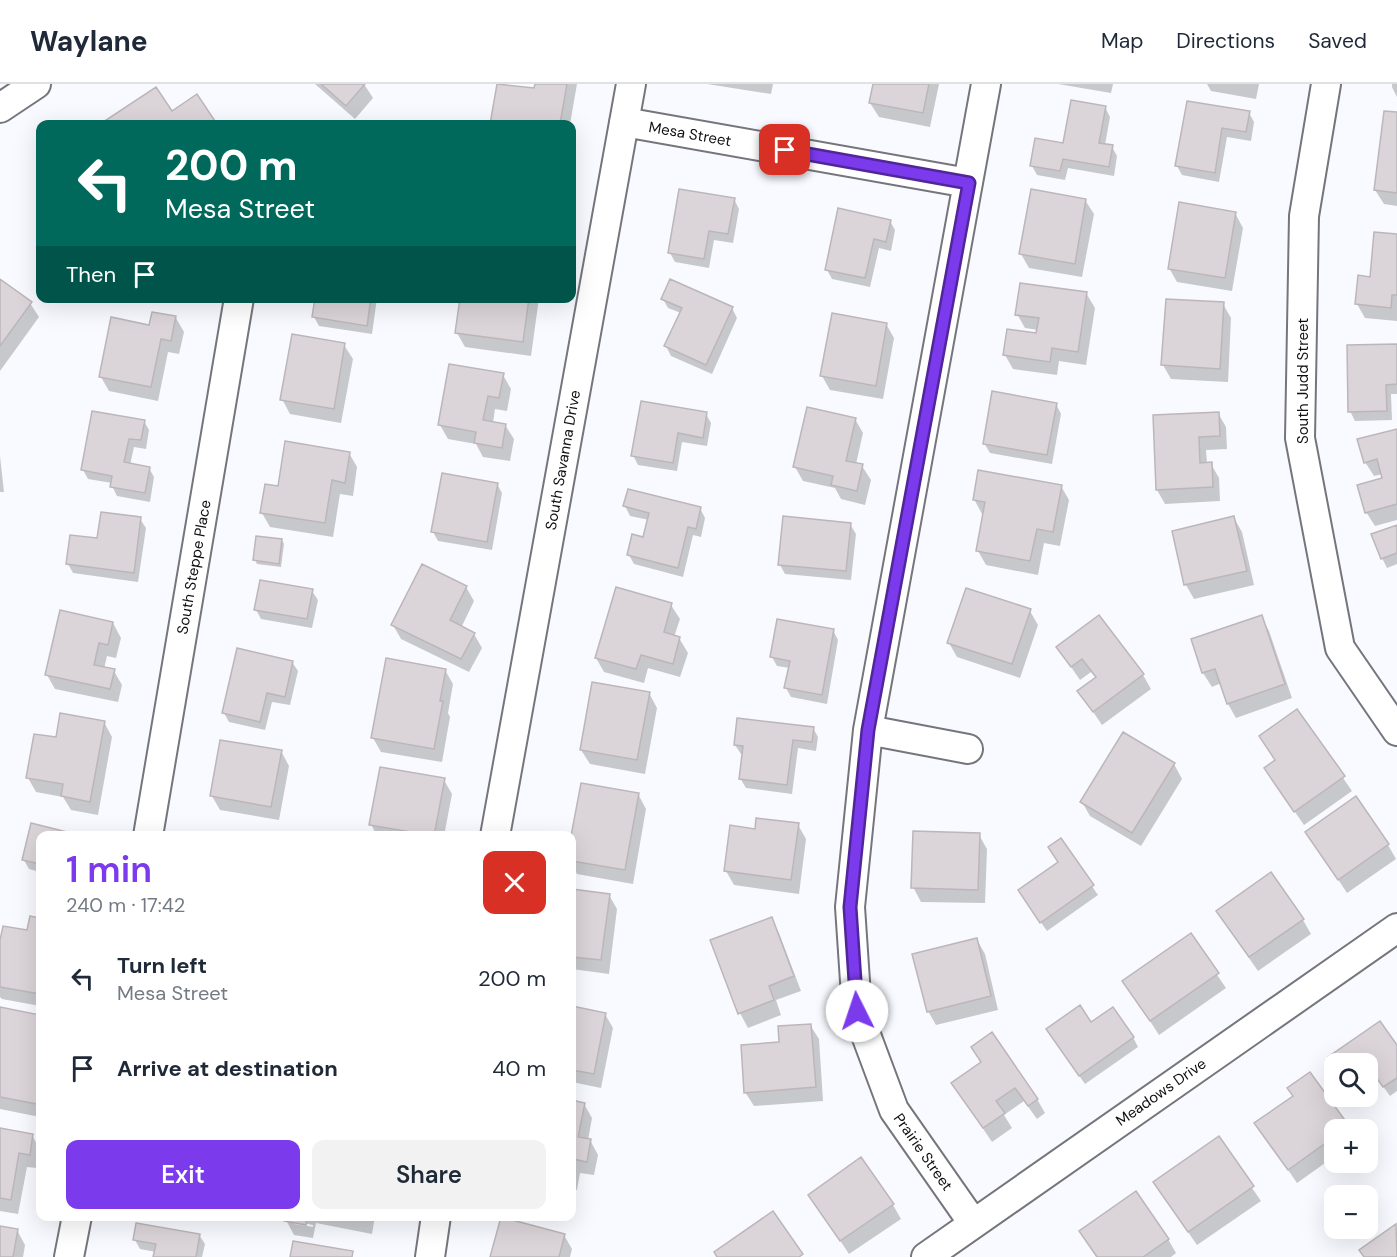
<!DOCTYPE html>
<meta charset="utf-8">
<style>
:root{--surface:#fff;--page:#f2f2f3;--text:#1f2937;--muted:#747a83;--line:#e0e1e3;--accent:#7c3aed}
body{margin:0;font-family:"DM Sans",sans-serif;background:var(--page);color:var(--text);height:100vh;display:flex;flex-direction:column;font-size:22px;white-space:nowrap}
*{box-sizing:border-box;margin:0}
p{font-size:20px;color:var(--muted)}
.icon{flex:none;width:33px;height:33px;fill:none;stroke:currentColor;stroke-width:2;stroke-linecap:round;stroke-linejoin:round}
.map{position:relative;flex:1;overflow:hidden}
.details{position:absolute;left:36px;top:747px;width:540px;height:390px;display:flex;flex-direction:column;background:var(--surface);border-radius:12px;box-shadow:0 6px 24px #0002}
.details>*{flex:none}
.hud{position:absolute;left:36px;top:36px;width:540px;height:183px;border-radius:12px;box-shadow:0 6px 24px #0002;background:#00695c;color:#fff;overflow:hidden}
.fabs{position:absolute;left:1324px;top:969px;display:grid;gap:12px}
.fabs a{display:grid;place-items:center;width:54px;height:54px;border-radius:12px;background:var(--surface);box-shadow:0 6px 24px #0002;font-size:30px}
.pin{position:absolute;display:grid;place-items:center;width:51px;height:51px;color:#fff;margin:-26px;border-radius:12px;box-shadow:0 3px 9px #0006}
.me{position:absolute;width:66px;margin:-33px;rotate:356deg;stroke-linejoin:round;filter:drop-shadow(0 0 4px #0008)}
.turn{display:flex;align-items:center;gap:21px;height:126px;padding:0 30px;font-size:27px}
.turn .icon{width:78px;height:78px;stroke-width:2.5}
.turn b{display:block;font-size:42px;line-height:51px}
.then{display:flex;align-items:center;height:57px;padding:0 30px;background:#0003;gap:12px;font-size:22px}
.round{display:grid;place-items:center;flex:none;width:63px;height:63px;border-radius:12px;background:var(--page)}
.head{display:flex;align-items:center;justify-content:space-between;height:102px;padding:0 30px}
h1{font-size:36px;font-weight:600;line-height:45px;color:var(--accent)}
.primary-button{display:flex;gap:12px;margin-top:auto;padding:12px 30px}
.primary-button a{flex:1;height:69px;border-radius:12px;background:var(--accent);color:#fff;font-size:24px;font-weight:600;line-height:69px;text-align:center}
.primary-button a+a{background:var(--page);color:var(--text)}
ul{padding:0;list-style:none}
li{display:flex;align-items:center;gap:18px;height:90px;padding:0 30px}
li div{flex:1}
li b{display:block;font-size:22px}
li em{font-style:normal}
header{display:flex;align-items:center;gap:36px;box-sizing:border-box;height:84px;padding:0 30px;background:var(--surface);border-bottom:2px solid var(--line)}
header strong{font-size:28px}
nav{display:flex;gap:33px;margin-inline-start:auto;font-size:21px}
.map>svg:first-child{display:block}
</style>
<header>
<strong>Waylane</strong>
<nav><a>Map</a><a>Directions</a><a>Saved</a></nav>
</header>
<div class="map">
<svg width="1397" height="1173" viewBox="0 0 1397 1173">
<rect width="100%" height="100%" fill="#f9faff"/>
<!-- shadow -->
<path fill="#0003" fill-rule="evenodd" d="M315 0H364L373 14 355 35Z
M499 0 535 6 536 0H577L570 40H492Z
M707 0H773L771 10Z
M874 0H939L930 43 879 33 870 19Z
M1058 0H1113L1111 9Z
M1207 0H1259L1256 15 1211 7Z
M1392 0H1397V13L1392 3Z
M156 5 172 29 196 12 216 40H103Z
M1189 18 1249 29 1254 38 1251 57 1227 53 1219 98 1182 91 1177 82Z
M1105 23 1110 33 1105 61 1112 63 1117 72 1114 92 1068 84 1065 96 1037 91 1032 82 1064 61Z
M1397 30V122L1384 120 1375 106Z
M734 115 739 125 733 159 714 156 709 184 675 178 670 169Z
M1085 116 1094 130 1082 193 1029 184 1021 170Z
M1235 129 1243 144 1232 207 1177 198 1169 184Z
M890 137 895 146 891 167 879 164 870 203 832 195 827 186Z
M1397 152V237L1365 234 1357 220Z
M0 197 30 219 39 233 0 287Z
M1086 209 1095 224 1086 281 1059 277 1057 291 1013 285 1005 271 1038 251V246L1025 244 1017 230Z
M317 214H377L372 250 319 242 314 233Z
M461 214H539L531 272 465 263 457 249Z
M663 215 732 224 737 234 712 290 671 272 666 262 681 229 668 224Z
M1223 220 1231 234 1228 298 1171 295 1163 281Z
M176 234 184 248 179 270 168 268 158 317 109 307 101 293 150 242Z
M886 240 894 254 883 315 830 306 822 292Z
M344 261 353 275 341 339 290 330 282 315Z
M1397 262V310H1391L1392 336 1355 337 1350 327Z
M503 291 511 305 507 327 495 325 493 339 505 341 514 355 510 377 483 373 476 360 448 355 440 341Z
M1056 320 1061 330 1052 380 990 369 984 359Z
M1218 329 1226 343 1227 365 1206 366 1207 380H1211L1219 394 1220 417 1165 420 1157 406Z
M706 330 711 339 707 362 682 358 677 387 638 381 633 371Z
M855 335 863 349 856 380 862 382 871 396 865 421 841 415 835 404 803 397 795 383Z
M144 337 149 346 146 365 134 363 130 381 149 384 154 393 150 418 117 412 112 402V399L88 395 83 386Z
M1397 346V436L1375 442 1366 428 1384 395 1383 390 1374 392 1365 378Z
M349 369 357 383 353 412 340 410 333 453 270 443 262 429 279 404Z
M0 372 4 408H0Z
M497 400 502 409 492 466 438 457 433 448Z
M1061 402 1069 416 1060 462 1044 459 1038 491 986 481 978 467 984 430H982L974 415Z
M625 422 700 424 705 434 701 453 693 451 683 493 634 480 629 471 644 455 649 436 630 432Z
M1234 434 1242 448 1254 501 1194 515 1186 501 1174 448Z
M140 435 146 444 138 498 73 489 68 480 98 456Z
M850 440 856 450 851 496 785 490 780 481Z
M1397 442V480L1387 484 1382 474Z
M282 456 284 460 281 483 257 480 255 476Z
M466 503 474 517 461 544 474 550 482 564 469 588 401 555 393 541Z
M312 507 318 516 312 544 261 535 256 526Z
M671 521 680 535 674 553 679 554 688 569 680 593 648 584 644 599 604 588 596 574Z
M1030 527 1038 541 1020 594 957 573 949 559Z
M1261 533 1269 547 1292 614 1236 634 1228 620 1221 599 1212 603 1203 589 1193 556Z
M113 539 121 554 116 574 107 572 104 585 114 587 122 601 118 618 55 605 47 591Z
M833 546 838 556 827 620 791 613 786 604 790 584 777 582 772 573Z
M1058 564 1143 591 1151 605 1102 641 1079 607 1096 594 1091 588 1080 596Z
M292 578 298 587 290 621 272 618 265 646 229 638 224 629Z
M445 586 453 600 448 629 450 633 442 678 381 668 373 654Z
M649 609 657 624 645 690 590 680 581 666Z
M1297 627 1352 707 1304 741 1274 698 1276 677Z
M104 638 112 653 98 731 71 726 63 713 36 708 28 694 57 655Z
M813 644 818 653 816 667 798 664 792 710 746 704 740 694 743 670H741L735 661Z
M281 667 289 682 279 736 220 726 212 712Z
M1174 680 1182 695 1141 762 1090 732 1082 718Z
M444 696 452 710 444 752H377L371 740Z
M638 710 646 725 633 800 577 790 572 781V760Z
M32 741 40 752V788L29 785 24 776Z
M798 741 806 755 799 810 734 801 726 787Z
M1307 748 1388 761 1396 775 1347 809Z
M979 751 987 765 985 819 921 818 913 803Z
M1060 756 1098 811 1047 847 1025 816 1059 779Z
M572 807 609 811 617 825 609 890 572 885Z
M31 834 40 836V922L2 915 0 913V864L28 847Z
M771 835 779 849 801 907 776 916 781 931 748 944 740 929 712 857Z
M1303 836 1311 850 1258 887 1226 841Z
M1190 851 1226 904 1159 951 1124 897Z
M977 856 985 870 998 926 936 941 928 927Z
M572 923 605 930 613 944 601 1004 572 998Z
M0 924 40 932V1033L0 1025Z
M1091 940 1133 953 1138 963 1085 1000 1053 955Z
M810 941 819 955 823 1017 754 1022 745 1008 781 959Z
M1397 964V1007L1390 1012 1377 994 1368 1001V980H1335V982L1330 973Z
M982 979 1037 1015 1045 1029 1037 1035 1024 1017 1004 1031 1012 1044 992 1058 953 1000Z
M1310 990 1349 1046H1335V1072L1297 1099 1256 1039 1294 1013Z
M572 1018 584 1020 592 1034 588 1056H590L598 1071 594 1091 580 1089 577 1106 572 1105Z
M0 1046 32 1051 40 1066 37 1084 27 1083 18 1130 0 1127Z
M1218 1054 1261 1117 1197 1161 1163 1112Z
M810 1111 893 1121 901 1135 849 1170Z
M287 1132H375L372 1150 316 1139 313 1154 294 1151 286 1136ZM294 1137 313 1141V1143L294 1140Z
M0 1144 17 1146 25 1161 23 1173H0Z
M1081 1148 1168 1155 1176 1169 1171 1173H1097Z
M199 1151 205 1160 202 1173H155L156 1168 140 1165 135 1156Z
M564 1151 572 1165 570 1173H491Z"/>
<!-- building -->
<path fill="#dbd4d8" stroke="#bcb6b9" stroke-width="1.5" d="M321 0H365L346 22Z
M497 0 534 4 535 0H567L560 40H490Z
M873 0H929L923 29 869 19Z
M156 3 172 27 197 10 217 40H100Z
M1071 16 1106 22 1099 59 1113 61 1109 83 1063 75 1060 87 1030 82 1035 54 1063 59Z
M1187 17 1250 27 1246 48 1222 44 1215 89 1175 82Z
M1384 27 1397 28V109L1374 106Z
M679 105 735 114 728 150 709 147 704 175 668 169Z
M1031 105 1086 115 1075 180 1019 170Z
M1179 118 1236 128 1225 194 1168 185Z
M838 124 891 136 886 158 874 155 865 194 825 186Z
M1374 148 1397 150V211H1392L1391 224 1355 220 1358 191 1370 193Z
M0 195 32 218 0 262Z
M670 195 733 223 706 281 664 262 682 224 661 215Z
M1020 199 1087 208 1078 268 1052 264 1050 278 1003 271 1007 245 1036 249 1039 234 1015 231Z
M315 214H371L367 242 312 233Z
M460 214H529L523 258 455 249Z
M1166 215 1224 218 1220 285 1161 281Z
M152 228 176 232 171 257 161 255 151 303 99 293 111 233 149 241Z
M832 229 887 239 876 302 820 292Z
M292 250 345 259 334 325 280 316Z
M1397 260V300L1386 301 1387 327 1348 328 1347 261Z
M449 280 504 289 499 314 488 312 483 336 506 340 502 364 474 359 476 348 438 341Z
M992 307 1057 319 1047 371 983 360Z
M641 317 707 328 703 354 678 349 673 379 631 372Z
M807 323 856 334 846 377 863 380 857 407 831 401 833 392 793 383Z
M92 327 145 336 141 356 129 355 124 378 150 383 145 409 110 403 112 392 81 386Z
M1219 328 1220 352 1199 353 1200 379 1212 378 1213 403 1156 406 1153 331Z
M1397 345V420L1365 429 1357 401 1382 394 1377 375 1364 379 1357 355Z
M285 357 350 368 345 399 332 396 325 439 260 429 265 400 278 402Z
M978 386 1062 401 1053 448 1037 445 1030 477 976 467 985 418 973 416Z
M442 389 498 399 487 458 431 448Z
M628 405 701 423 696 445 688 443 678 484 627 471 632 450 643 453 649 429 623 422Z
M101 428 141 433 134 489 66 480 70 451 97 454Z
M783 432 851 439 846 487 778 481Z
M1234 432 1247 487 1184 501 1172 447Z
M1397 441V469L1381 475 1371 450Z
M256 452 282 455 279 480 253 476Z
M422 480 467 502 450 536 475 549 461 575 391 541Z
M260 496 313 505 307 535 254 526Z
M616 503 672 519 664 548 680 553 673 580 641 571 636 585 595 574Z
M966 504 1031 525 1012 580 947 559Z
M60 526 113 538 108 561 99 559 94 581 115 585 110 605 45 591Z
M1099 531 1144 590 1093 628 1077 607 1096 593 1082 575 1071 583 1056 563Z
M1262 531 1285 600 1227 620 1215 585 1202 589 1191 555Z
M777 535 834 545 822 611 784 604 790 577 770 573Z
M237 564 293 577 285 613 267 609 260 638 222 629Z
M386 574 446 585 440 617H443L434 665 371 654Z
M592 598 650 608 637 676 580 666Z
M1297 625 1345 692 1294 728 1264 684 1275 676 1259 652Z
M60 629 105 637 90 718 61 712 63 700 26 694 34 650 56 653Z
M737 634 814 643 812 658 793 656 787 701 739 695 743 662 734 661Z
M1123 648 1175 679 1132 749 1080 718Z
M220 656 282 666 271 723 210 712Z
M380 683 445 694 434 752 369 741Z
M581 699 639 709 625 786 572 777 571 752Z
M1356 712 1389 760 1338 796 1305 748Z
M756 734 799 739 791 796 724 787 730 741 755 745Z
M31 739 83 752H40V780L22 776Z
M913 747 980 749 978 806 911 804Z
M1061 754 1094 801 1040 839 1018 806 1058 778 1048 763Z
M1271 788 1304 835 1249 873 1216 827Z
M572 805 610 810 601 876 572 873Z
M30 832 40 834V910L0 903V856L3 842 27 846Z
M772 833 794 892 769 902 774 916 738 930 710 856Z
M1191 849 1219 889 1150 937 1122 897Z
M977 854 991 912 927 928 912 870Z
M1080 921 1091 938 1113 923 1134 953 1079 992 1046 945Z
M572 922 606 929 594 990 572 986Z
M0 923 40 931V1004L37 1020 0 1013Z
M1380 937 1397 961V994L1383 1003 1371 986 1368 988V980H1335V983L1328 973Z
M811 940 816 1003 744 1009 741 961 779 958 778 942Z
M992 948 1038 1015 1028 1022 1015 1004 996 1017 1005 1029 983 1044 951 999 981 978 971 963Z
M1310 988 1347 1039 1335 1046 1332 1050 1334 1053 1288 1086 1254 1039 1293 1012 1287 1004Z
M572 1016 585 1019 578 1053 591 1055 587 1078 573 1075 572 1081Z
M0 1044 33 1050 30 1071 19 1069 11 1116 0 1114Z
M1219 1052 1254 1102 1188 1148 1153 1098Z
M861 1073 894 1120 840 1157 808 1111Z
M1136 1107 1169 1155 1143 1173H1097L1079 1147Z
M773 1127 803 1170 799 1173H717L714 1168Z
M285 1132H307L306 1141 284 1137Z
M501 1133 565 1150 559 1173H490Z
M136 1139 200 1150 196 1173H153L156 1160 133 1156Z
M1396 1140 1397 1173H1364L1359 1166Z
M0 1142 18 1145 13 1173H0Z
M293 1157 353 1167 352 1173H290Z"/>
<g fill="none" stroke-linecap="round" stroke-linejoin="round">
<defs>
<path id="street" d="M1326 0 1304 132 1300 354 1340 564 1397 647
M0 24 36 0
M624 38 968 99
M868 646 968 665
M148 752 239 214
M495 752 631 0
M973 1139 894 1026 857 927 850 823 868 646 986 0
M69 1173 77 1132
M430 1173 436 1132
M926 1173 1397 844"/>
</defs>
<!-- street casing -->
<use href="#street" stroke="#75767c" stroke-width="32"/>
<!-- street -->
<use href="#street" stroke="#fff" stroke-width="28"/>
</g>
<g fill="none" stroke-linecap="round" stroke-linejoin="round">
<defs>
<path id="route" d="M785 66 969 99 868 646 850 823 857 927"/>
</defs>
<!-- route casing -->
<use href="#route" stroke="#51269a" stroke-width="15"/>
<!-- route -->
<use href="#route" stroke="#7c3aed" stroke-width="10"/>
</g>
<g text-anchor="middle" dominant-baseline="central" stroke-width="6" stroke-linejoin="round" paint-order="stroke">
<!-- street labels -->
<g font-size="15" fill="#0f0f11" stroke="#fff">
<text transform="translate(690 50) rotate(10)">Mesa Street</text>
<text transform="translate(1303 297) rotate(-90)">South Judd Street</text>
<text transform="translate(563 376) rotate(-80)">South Savanna Drive</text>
<text transform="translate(194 483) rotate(-80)">South Steppe Place</text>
<text transform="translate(1161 1008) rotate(-35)">Meadows Drive</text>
<text transform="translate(923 1068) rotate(55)">Prairie Street</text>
</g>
</g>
</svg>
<div class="fabs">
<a><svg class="icon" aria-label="search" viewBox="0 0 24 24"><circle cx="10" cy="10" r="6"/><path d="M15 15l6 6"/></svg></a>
<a>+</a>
<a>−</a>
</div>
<div class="pin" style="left:785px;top:66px;background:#d93025"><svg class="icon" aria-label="arrive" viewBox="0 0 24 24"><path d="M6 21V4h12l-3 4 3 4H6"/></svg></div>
<svg class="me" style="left:857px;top:927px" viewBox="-20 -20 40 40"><circle r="19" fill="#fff"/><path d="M0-13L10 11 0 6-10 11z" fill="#7c3aed"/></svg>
<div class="hud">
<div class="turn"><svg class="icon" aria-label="left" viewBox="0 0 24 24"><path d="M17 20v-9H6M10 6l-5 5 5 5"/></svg><div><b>200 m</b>Mesa Street</div></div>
<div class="then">Then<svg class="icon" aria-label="arrive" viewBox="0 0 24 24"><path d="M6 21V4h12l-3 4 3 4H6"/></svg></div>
</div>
<section class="details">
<div class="head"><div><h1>1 min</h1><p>240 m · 17:42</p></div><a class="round" style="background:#d93025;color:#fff"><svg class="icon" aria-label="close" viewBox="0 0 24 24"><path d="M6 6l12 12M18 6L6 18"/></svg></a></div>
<ul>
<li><svg class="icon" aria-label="left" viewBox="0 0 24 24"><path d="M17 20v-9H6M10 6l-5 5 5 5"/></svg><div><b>Turn left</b><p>Mesa Street</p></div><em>200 m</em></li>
<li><svg class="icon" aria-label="arrive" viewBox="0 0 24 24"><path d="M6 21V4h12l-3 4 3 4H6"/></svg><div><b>Arrive at destination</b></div><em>40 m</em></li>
</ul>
<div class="primary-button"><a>Exit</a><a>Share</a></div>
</section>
</div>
